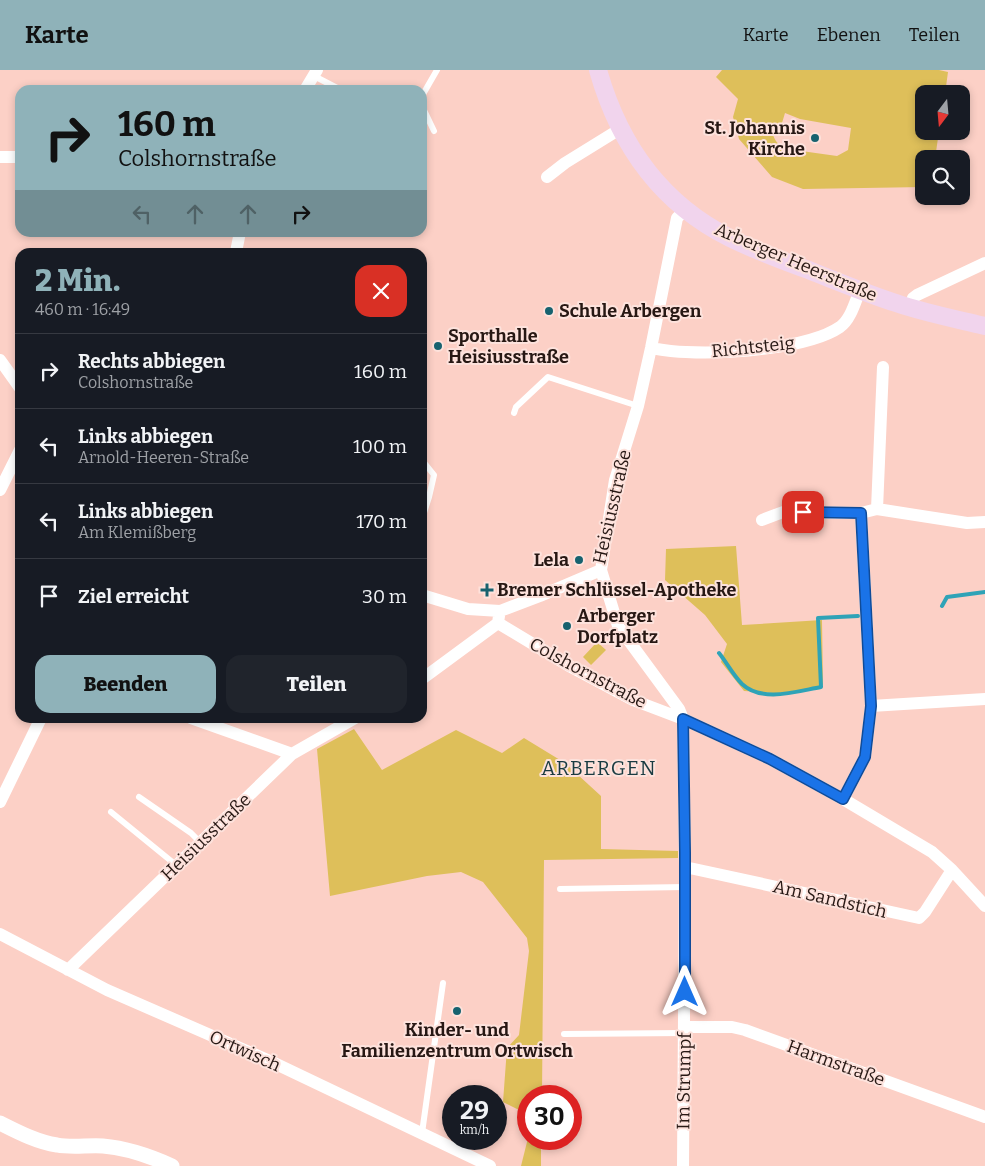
<!DOCTYPE html>
<html lang="de">
<meta charset="utf-8">
<style>
:root{--surface:#171b24;--page:#20242c;--text:#f1f3f6;--muted:#9ea1a6;--line:#363941;--accent:#8fb2b9}
body{margin:0;font-family:Bitter,serif;background:var(--page);color:var(--text);height:100vh;display:flex;flex-direction:column;font-size:19px;white-space:nowrap}
*{box-sizing:border-box;margin:0}
p{font-size:16px;color:var(--muted)}
.icon{flex:none;width:28px;height:28px;fill:none;stroke:currentColor;stroke-width:2;stroke-linecap:round;stroke-linejoin:round}
.map{position:relative;flex:1;overflow:hidden}
.details{position:absolute;left:15px;top:178px;width:412px;height:475px;display:flex;flex-direction:column;background:var(--surface);border-radius:15px;box-shadow:0 2px 8px #0003}
.details>*{flex:none}
.hud{position:absolute;left:15px;top:15px;width:412px;height:152px;border-radius:15px;box-shadow:0 2px 8px #0003;background:#8fb2b9;color:#111;overflow:hidden}
.needle{width:32px;rotate:196deg}
.buttons{position:absolute;left:915px;top:15px;display:grid;gap:10px}
.buttons a{display:grid;place-items:center;width:55px;height:55px;border-radius:10px;background:var(--surface);box-shadow:0 2px 8px #0003;font-size:25px}
.speed{position:absolute;left:442px;top:1015px;display:flex;gap:10px;font-size:25px;font-weight:700;text-align:center}
.speed>*{display:grid;place-content:center;width:65px;height:65px;border-radius:50%;background:var(--surface);box-shadow:0 2px 8px #0003;line-height:1}
.speed small{font-size:12px;font-weight:400}
.speed .limit{border:8px solid #d22;background:#fff;color:#111}
.pin{position:absolute;display:grid;place-items:center;width:42px;height:42px;color:#fff;margin:-21px;border-radius:10px;box-shadow:0 2px 8px #0006}
.me{position:absolute;width:55px;margin:-28px;rotate:0deg;stroke-linejoin:round;filter:drop-shadow(0 0 4px #0008)}
.turn{display:flex;align-items:center;gap:18px;height:105px;padding:0 20px;font-size:22px}
.turn .icon{width:65px;height:65px;stroke-width:2.5}
.turn b{display:block;font-size:35px;line-height:42px}
.lanes{display:flex;align-items:center;height:48px;padding:0 20px;background:#0003;justify-content:center;gap:25px;direction:ltr}
.lanes .off{opacity:.35}
.round{display:grid;place-items:center;flex:none;width:52px;height:52px;border-radius:15px;background:var(--page)}
.overview{display:flex;align-items:center;justify-content:space-between;height:85px;padding:0 20px}
h1{font-size:30px;font-weight:800;line-height:38px;color:var(--accent)}
.button{display:flex;gap:10px;margin-top:auto;padding:10px 20px}
.button a{flex:1;height:58px;border-radius:15px;background:var(--accent);color:#111;font-size:20px;font-weight:800;line-height:58px;text-align:center}
.button a+a{background:var(--page);color:var(--text)}
ul{padding:0;list-style:none}
li{display:flex;align-items:center;gap:15px;height:75px;padding:0 20px;border-top:1px solid var(--line)}
li div{flex:1}
li b{display:block;font-size:19px}
li em{font-style:normal}
header{display:flex;align-items:center;gap:30px;box-sizing:border-box;height:70px;padding:0 25px;background:var(--accent);color:#111}
header strong{font-size:24px}
nav{display:flex;gap:28px;margin-inline-start:auto;font-size:18px}
.map>svg:first-child{display:block}
</style>
<header>
<strong>Karte</strong>
<nav><a>Karte</a><a>Ebenen</a><a>Teilen</a></nav>
</header>
<div class="map">
<svg width="985" height="1096" viewBox="0 0 985 1096">
<rect width="100%" height="100%" fill="#fcd0c6"/>
<!-- green -->
<path fill="#debf5a" fill-rule="evenodd" d="M722 0H939L948 2 945 24H924V61H939L935 89H924V117L803 119 772 107 739 69 733 47 738 29 716 7ZM785 43 800 49 851 58 848 80 837 86 787 79C780 76 776 73 773 65L782 53Z
M736 476 742 555 822 550 823 615 788 624 744 621 721 592 727 574 705 545 665 510 666 479Z
M597 572 606 580 591 595 583 587Z
M354 659 382 700 456 660 502 683 524 668 565 693 601 726V779L678 781V788L544 790 542 1026H529V1045L503 1032 507 978 519 965 529 881 527 868 483 812 461 802 427 806 330 826 317 679Z
M529 1064V1069H541V1096H521Z"/>
<g fill="none" stroke-linecap="round" stroke-linejoin="round">
<!-- stream -->
<path stroke="#2fa3b7" stroke-width="4" d="M942 536 947 527 985 522
M719 583C727 593 733 605 742 614 762 633 798 621 821 617L818 548 858 546"/>
<!-- service -->
<path stroke="#fff" stroke-width="6" d="M314 6 341 20
M422 26 437 0
M422 36 434 61
M514 343 516 337 548 307 638 336
M422 390 434 405 429 427 422 449
M139 727 191 763 200 772
M111 742 176 795
M560 819 685 817
M564 964 685 963
M422 1063 443 913"/>
<!-- minor -->
<path stroke="#fff" stroke-width="12" d="M305 20 317 0
M0 87H20
M547 107 565 93 620 59
M236 182 240 162
M910 237 913 228 917 225 985 193
M651 278C662 280 674 282 686 282 724 284 808 279 840 257 851 249 855 232 860 220
M0 290 20 318
M0 420 20 380
M877 439 883 297
M762 450 783 442 861 443 877 439 967 453 985 452
M422 525 468 539 500 541 540 526 601 500
M498 553 571 597 633 630 683 649 770 689 843 729 932 782 952 800 985 836
M422 609 498 553 499 546
M871 636 985 629
M191 648 292 684
M843 729 865 687 871 636 861 443
M0 732 41 648
M685 797 919 848 925 842 952 800
M0 864 107 920 272 992 490 1096
M68 900 292 684 355 648
M685 957H732L745 960 985 1047
M683 1096 685 797 683 649 679 639 618 556 601 500 615 410 638 336 651 278 677 148 685 140"/>
<!-- tertiary -->
<path stroke="#fff" stroke-width="15" d="M0 1053C18 1062 37 1072 57 1075 72 1078 87 1075 103 1076 127 1078 150 1086 172 1096"/>
<!-- secondary -->
<path stroke="#f1d4ed" stroke-width="18" d="M598 0C619 74 660 133 730 168 756 181 784 191 811 201 839 212 868 224 896 233 925 243 956 249 985 256"/>
</g>
<g fill="none" stroke-linecap="round" stroke-linejoin="round">
<defs>
<path id="route" d="M685 922V783L683 649 770 689 843 729 865 687 871 636 861 443 803 442"/>
</defs>
<!-- route casing -->
<use href="#route" stroke="#114b97" stroke-width="12"/>
<!-- route -->
<use href="#route" stroke="#1a73e8" stroke-width="9"/>
</g>
<!-- markers -->
<g fill="#17626f" stroke="#fde2dc" stroke-width="2">
<circle cx="815" cy="68" r="5"/>
<circle cx="549" cy="241" r="5"/>
<circle cx="438" cy="276" r="5"/>
<circle cx="579" cy="490" r="5"/>
<path d="M484.5 512.5h5v5h5v5h-5v5h-5v-5h-5v-5h5z"/>
<circle cx="567" cy="556" r="5"/>
<circle cx="457" cy="941" r="5"/>
</g>
<g text-anchor="middle" dominant-baseline="central" stroke-width="4" stroke-linejoin="round" paint-order="stroke">
<!-- poi labels -->
<g font-size="18" font-weight="bold" fill="#271814" stroke="#fde2dc" text-anchor="start">
<text x="805" y="58" text-anchor="end">St. Johannis<tspan x="805" dy="21">Kirche</tspan></text>
<text x="559" y="241">Schule Arbergen</text>
<text x="448" y="266">Sporthalle<tspan x="448" dy="21">Heisiusstraße</tspan></text>
<text x="569" y="490" text-anchor="end">Lela</text>
<text x="497" y="520">Bremer Schlüssel-Apotheke</text>
<text x="577" y="546">Arberger<tspan x="577" dy="21">Dorfplatz</tspan></text>
<text x="457" y="960" text-anchor="middle">Kinder- und<tspan x="457" dy="21">Familienzentrum Ortwisch</tspan></text>
</g>
<!-- street labels -->
<g font-size="18" fill="#271814" stroke="#fde2dc">
<text transform="translate(796 192) rotate(23)">Arberger Heerstraße</text>
<text transform="translate(753 277) rotate(-6)">Richtsteig</text>
<text transform="translate(612 437) rotate(-77)">Heisiusstraße</text>
<text transform="translate(588 603) rotate(28)">Colshornstraße</text>
<text transform="translate(206 767) rotate(-44)">Heisiusstraße</text>
<text transform="translate(830 829) rotate(13)">Am Sandstich</text>
<text transform="translate(245 981) rotate(24)">Ortwisch</text>
<text transform="translate(836 993) rotate(20)">Harmstraße</text>
<text transform="translate(684 1011) rotate(-89)">Im Strumpf</text>
</g>
<!-- quarter labels -->
<g font-size="20" letter-spacing="1" fill="#1a3b41" stroke="#fde2dc">
<text x="599" y="698">ARBERGEN</text>
</g>
</g>
</svg>
<div class="buttons">
<a><svg class="needle" viewBox="-14 -14 28 28"><path d="M0-13l5 13h-10z" fill="#e53935"/><path d="M0 13l5-13h-10z" fill="#9ea1a6"/></svg></a>
<a><svg class="icon" aria-label="search" viewBox="0 0 24 24"><circle cx="10" cy="10" r="6"/><path d="M15 15l6 6"/></svg></a>
</div>
<div class="speed"><div>29<small>km/h</small></div><div class="limit">30</div></div>
<div class="pin" style="left:803px;top:442px;background:#d93025"><svg class="icon" aria-label="arrive" viewBox="0 0 24 24"><path d="M6 21V4h12l-3 4 3 4H6"/></svg></div>
<svg class="me" style="left:685px;top:922px" viewBox="-20 -20 40 40"><path d="M0-17L14 15 0 8-14 15z" fill="#1a73e8" stroke="#fff" stroke-width="4"/></svg>
<div class="hud">
<div class="turn"><svg class="icon" aria-label="right" viewBox="0 0 24 24"><path d="M7 20v-9h11M14 6l5 5-5 5"/></svg><div><b>160 m</b>Colshornstraße</div></div>
<div class="lanes"><svg class="icon off" aria-label="left" viewBox="0 0 24 24"><path d="M17 20v-9H6M10 6l-5 5 5 5"/></svg><svg class="icon off" aria-label="ahead" viewBox="0 0 24 24"><path d="M12 20V5M6 11l6-6 6 6"/></svg><svg class="icon off" aria-label="ahead" viewBox="0 0 24 24"><path d="M12 20V5M6 11l6-6 6 6"/></svg><svg class="icon" aria-label="right" viewBox="0 0 24 24"><path d="M7 20v-9h11M14 6l5 5-5 5"/></svg></div>
</div>
<section class="details">
<div class="overview"><div><h1>2 Min.</h1><p>460 m · 16:49</p></div><a class="round" style="background:#d93025;color:#fff"><svg class="icon" aria-label="close" viewBox="0 0 24 24"><path d="M6 6l12 12M18 6L6 18"/></svg></a></div>
<ul>
<li><svg class="icon" aria-label="right" viewBox="0 0 24 24"><path d="M7 20v-9h11M14 6l5 5-5 5"/></svg><div><b>Rechts abbiegen</b><p>Colshornstraße</p></div><em>160 m</em></li>
<li><svg class="icon" aria-label="left" viewBox="0 0 24 24"><path d="M17 20v-9H6M10 6l-5 5 5 5"/></svg><div><b>Links abbiegen</b><p>Arnold-Heeren-Straße</p></div><em>100 m</em></li>
<li><svg class="icon" aria-label="left" viewBox="0 0 24 24"><path d="M17 20v-9H6M10 6l-5 5 5 5"/></svg><div><b>Links abbiegen</b><p>Am Klemißberg</p></div><em>170 m</em></li>
<li><svg class="icon" aria-label="arrive" viewBox="0 0 24 24"><path d="M6 21V4h12l-3 4 3 4H6"/></svg><div><b>Ziel erreicht</b></div><em>30 m</em></li>
</ul>
<div class="button"><a>Beenden</a><a>Teilen</a></div>
</section>
</div>
